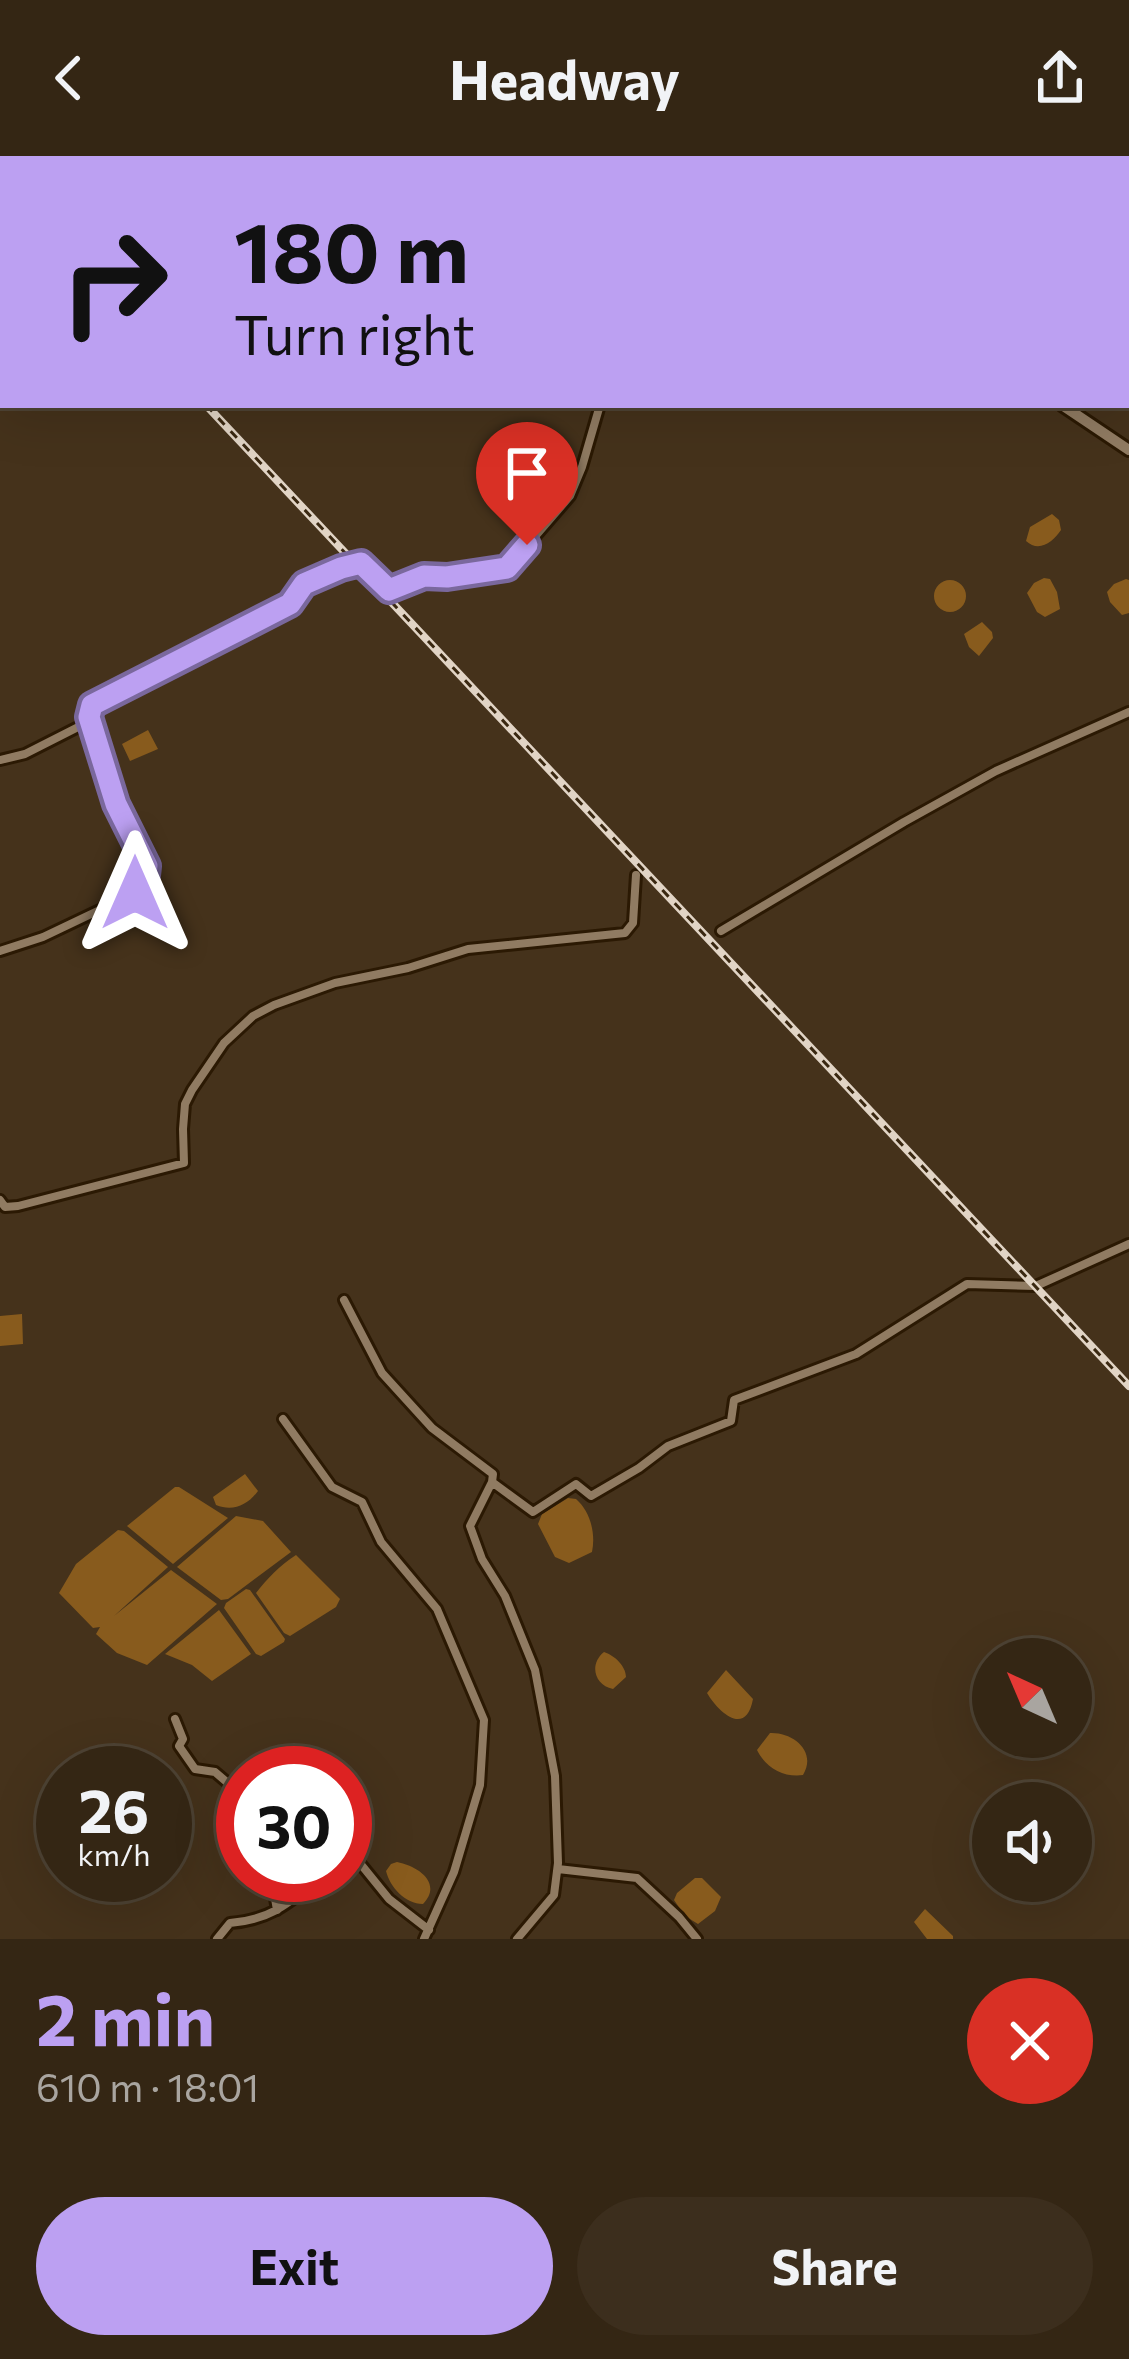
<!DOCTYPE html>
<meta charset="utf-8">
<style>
:root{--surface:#342614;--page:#3c2e1d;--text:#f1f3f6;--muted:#a9a5a0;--line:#4e4334;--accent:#bca0f2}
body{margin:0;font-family:Commissioner,sans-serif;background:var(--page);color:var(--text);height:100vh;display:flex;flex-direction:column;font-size:45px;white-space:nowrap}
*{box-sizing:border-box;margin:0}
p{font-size:39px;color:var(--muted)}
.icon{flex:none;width:66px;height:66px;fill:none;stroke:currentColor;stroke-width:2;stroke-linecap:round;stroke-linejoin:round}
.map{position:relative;height:1783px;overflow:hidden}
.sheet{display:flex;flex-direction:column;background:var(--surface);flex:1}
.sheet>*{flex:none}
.top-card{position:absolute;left:0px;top:0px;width:1131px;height:252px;box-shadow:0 12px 48px #0002,0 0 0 3px var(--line);background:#bca0f2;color:#111;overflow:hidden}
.needle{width:78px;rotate:316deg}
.buttons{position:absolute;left:972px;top:1482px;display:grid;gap:24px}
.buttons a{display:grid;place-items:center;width:120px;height:120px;border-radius:50%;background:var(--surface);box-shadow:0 12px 48px #0002,0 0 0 3px var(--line);font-size:60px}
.speed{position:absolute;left:36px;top:1590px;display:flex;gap:24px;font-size:60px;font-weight:700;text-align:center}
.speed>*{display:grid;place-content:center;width:156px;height:156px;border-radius:50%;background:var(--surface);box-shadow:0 12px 48px #0002,0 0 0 3px var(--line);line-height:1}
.speed small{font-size:30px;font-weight:400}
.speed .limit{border:18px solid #d22;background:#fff;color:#111}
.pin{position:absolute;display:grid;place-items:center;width:102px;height:102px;color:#fff;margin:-123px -51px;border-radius:50% 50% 50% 0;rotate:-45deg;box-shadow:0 0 12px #0007}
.pin .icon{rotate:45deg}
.me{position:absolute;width:132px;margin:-66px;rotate:0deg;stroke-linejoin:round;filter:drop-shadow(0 0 9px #0008)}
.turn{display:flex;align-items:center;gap:42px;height:252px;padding:0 36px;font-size:54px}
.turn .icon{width:156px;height:156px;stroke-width:2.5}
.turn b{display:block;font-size:84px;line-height:102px}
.round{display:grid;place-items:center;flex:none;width:126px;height:126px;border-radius:63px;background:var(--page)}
.head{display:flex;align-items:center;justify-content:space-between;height:204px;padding:0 36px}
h1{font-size:72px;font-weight:700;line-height:90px;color:var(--accent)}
.primary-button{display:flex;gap:24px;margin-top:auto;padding:24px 36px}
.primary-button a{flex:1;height:138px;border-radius:72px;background:var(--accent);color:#111;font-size:48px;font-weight:700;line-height:138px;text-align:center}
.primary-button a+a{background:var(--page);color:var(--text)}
header{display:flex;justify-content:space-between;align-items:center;height:156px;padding:0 36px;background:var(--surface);font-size:54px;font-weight:700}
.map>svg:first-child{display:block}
</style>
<header><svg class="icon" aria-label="back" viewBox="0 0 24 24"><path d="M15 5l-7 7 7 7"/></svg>Headway<svg class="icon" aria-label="share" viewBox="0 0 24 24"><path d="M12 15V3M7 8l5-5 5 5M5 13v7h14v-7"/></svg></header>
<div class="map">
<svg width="1129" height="1783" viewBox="0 0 1129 1783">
<rect width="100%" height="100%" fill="#45321b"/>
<!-- water -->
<path fill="#885b1d" d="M551 323 561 330 565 338 537 369C518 347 521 331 551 323Z
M1052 358 1059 364 1061 374C1053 386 1039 397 1026 385L1030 371Z
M1044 422 1050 423 1057 436 1060 453 1045 461 1037 456 1027 437 1034 427Z
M1126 423 1129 424V457L1122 459 1110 446 1107 436 1114 428Z
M934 440a16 16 0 1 1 32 0a16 16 0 1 1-32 0Z
M982 466 992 476 993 482 979 500 969 491 964 478Z
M148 574 158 593 130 605 122 588Z
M22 1158 23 1188 0 1190V1160Z
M245 1318 258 1335C248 1349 233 1356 216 1349L213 1341Z
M175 1331H179L228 1362 173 1408 127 1370Z
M568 1342 576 1343C590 1355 596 1377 592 1396L569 1407 555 1401 538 1368 542 1358Z
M236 1360 263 1365 291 1396 228 1443 221 1444 177 1411Z
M118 1374 124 1375 168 1411 114 1460 171 1414 217 1448 147 1509 117 1497 96 1478 100 1471 93 1472 59 1437 76 1408Z
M296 1399 340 1443 336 1451 290 1480 284 1477 256 1437C267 1423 280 1409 296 1399Z
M246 1433 250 1434 285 1483 284 1486 261 1500 256 1498 224 1452 226 1447Z
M219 1454 251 1498 212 1525 192 1509 165 1498Z
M604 1496C614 1499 626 1510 626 1521L613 1533C594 1529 589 1508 604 1496Z
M726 1514 753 1543C746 1581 719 1557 707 1537Z
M770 1577C794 1576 817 1596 803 1619 784 1622 765 1611 757 1594Z
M397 1706C418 1710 443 1727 423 1748 405 1748 390 1731 386 1715L391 1708Z
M695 1722H702L721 1741 715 1755 698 1768 685 1760 674 1744 677 1737Z
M925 1753 953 1780V1783H927L914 1766Z"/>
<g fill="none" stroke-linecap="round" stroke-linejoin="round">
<defs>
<path id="street" d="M0 604 25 598 90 565
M721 775 904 666 996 615 1129 556
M0 795 43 781 129 740C143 733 149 726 147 710L116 648 89 561 92 549 290 448 304 427 354 407H361L389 434 424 420H447L507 413 570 340 582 311 600 249
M0 1044 5 1051 18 1050 184 1007 183 973 185 948 192 934 224 887 253 860 274 849 335 827 408 812 468 793 625 777 633 767 636 719
M344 1144 382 1217 432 1272 493 1318 492 1326 470 1370 482 1403 505 1440 535 1514 555 1620 558 1707 554 1739 517 1783
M283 1263 332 1331 362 1346 381 1386 437 1453 484 1564 480 1629 454 1716 424 1783
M492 1326 533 1356 576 1328 591 1340 639 1312 668 1290 731 1265 734 1244 856 1198 967 1128 1036 1130 1129 1088
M175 1563 183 1583 179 1590 195 1613 215 1616 243 1640
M345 1712 359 1706 389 1743 429 1774
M558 1713 637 1722 679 1761 697 1783
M271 1719 277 1754
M217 1783 230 1767C273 1764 292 1744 324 1719"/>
<path id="secondary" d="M718 0 722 3
M1062 249 1129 294"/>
</defs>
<!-- street casing -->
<use href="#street" stroke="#2b1903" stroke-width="14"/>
<!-- secondary casing -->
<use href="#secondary" stroke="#2b1903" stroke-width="16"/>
<!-- street -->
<use href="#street" stroke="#907b62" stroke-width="8"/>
<!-- secondary -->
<use href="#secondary" stroke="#907b62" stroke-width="10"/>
<defs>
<path id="rail" d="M0 31 3 34
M206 249 1129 1230"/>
</defs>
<!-- rail casing -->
<use href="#rail" stroke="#e1d4c5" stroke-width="8"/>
<!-- rail -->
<use href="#rail" stroke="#3a2811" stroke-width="3" stroke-dasharray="9" stroke-linecap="butt"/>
</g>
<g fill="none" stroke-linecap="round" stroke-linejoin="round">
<defs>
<path id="route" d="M135 737 145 728 147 710 116 648 89 561 92 549 290 448 304 428 341 412 361 407 389 434 424 420 447 421 507 412 527 389"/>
</defs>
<!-- route casing -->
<use href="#route" stroke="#7a689d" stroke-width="30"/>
<!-- route -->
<use href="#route" stroke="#bca0f2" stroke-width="21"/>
</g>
</svg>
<div class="buttons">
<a><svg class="needle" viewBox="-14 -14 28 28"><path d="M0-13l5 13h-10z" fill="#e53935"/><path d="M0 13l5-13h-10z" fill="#a9a5a0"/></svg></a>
<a><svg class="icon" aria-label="sound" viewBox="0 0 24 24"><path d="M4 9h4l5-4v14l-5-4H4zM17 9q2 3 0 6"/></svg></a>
</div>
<div class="speed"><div>26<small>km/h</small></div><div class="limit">30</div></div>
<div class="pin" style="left:527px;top:389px;background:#d93025"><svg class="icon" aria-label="arrive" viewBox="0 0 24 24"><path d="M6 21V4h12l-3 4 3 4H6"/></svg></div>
<svg class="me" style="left:135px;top:737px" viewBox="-20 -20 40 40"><path d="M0-17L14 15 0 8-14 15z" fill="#bca0f2" stroke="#fff" stroke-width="4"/></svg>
<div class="top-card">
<div class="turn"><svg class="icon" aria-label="right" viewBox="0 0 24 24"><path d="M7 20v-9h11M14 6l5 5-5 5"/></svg><div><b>180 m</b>Turn right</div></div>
</div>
</div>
<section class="sheet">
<div class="head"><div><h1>2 min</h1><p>610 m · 18:01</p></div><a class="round" style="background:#d93025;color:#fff"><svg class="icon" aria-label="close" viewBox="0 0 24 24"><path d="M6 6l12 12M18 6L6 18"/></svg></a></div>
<div class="primary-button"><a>Exit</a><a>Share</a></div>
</section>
